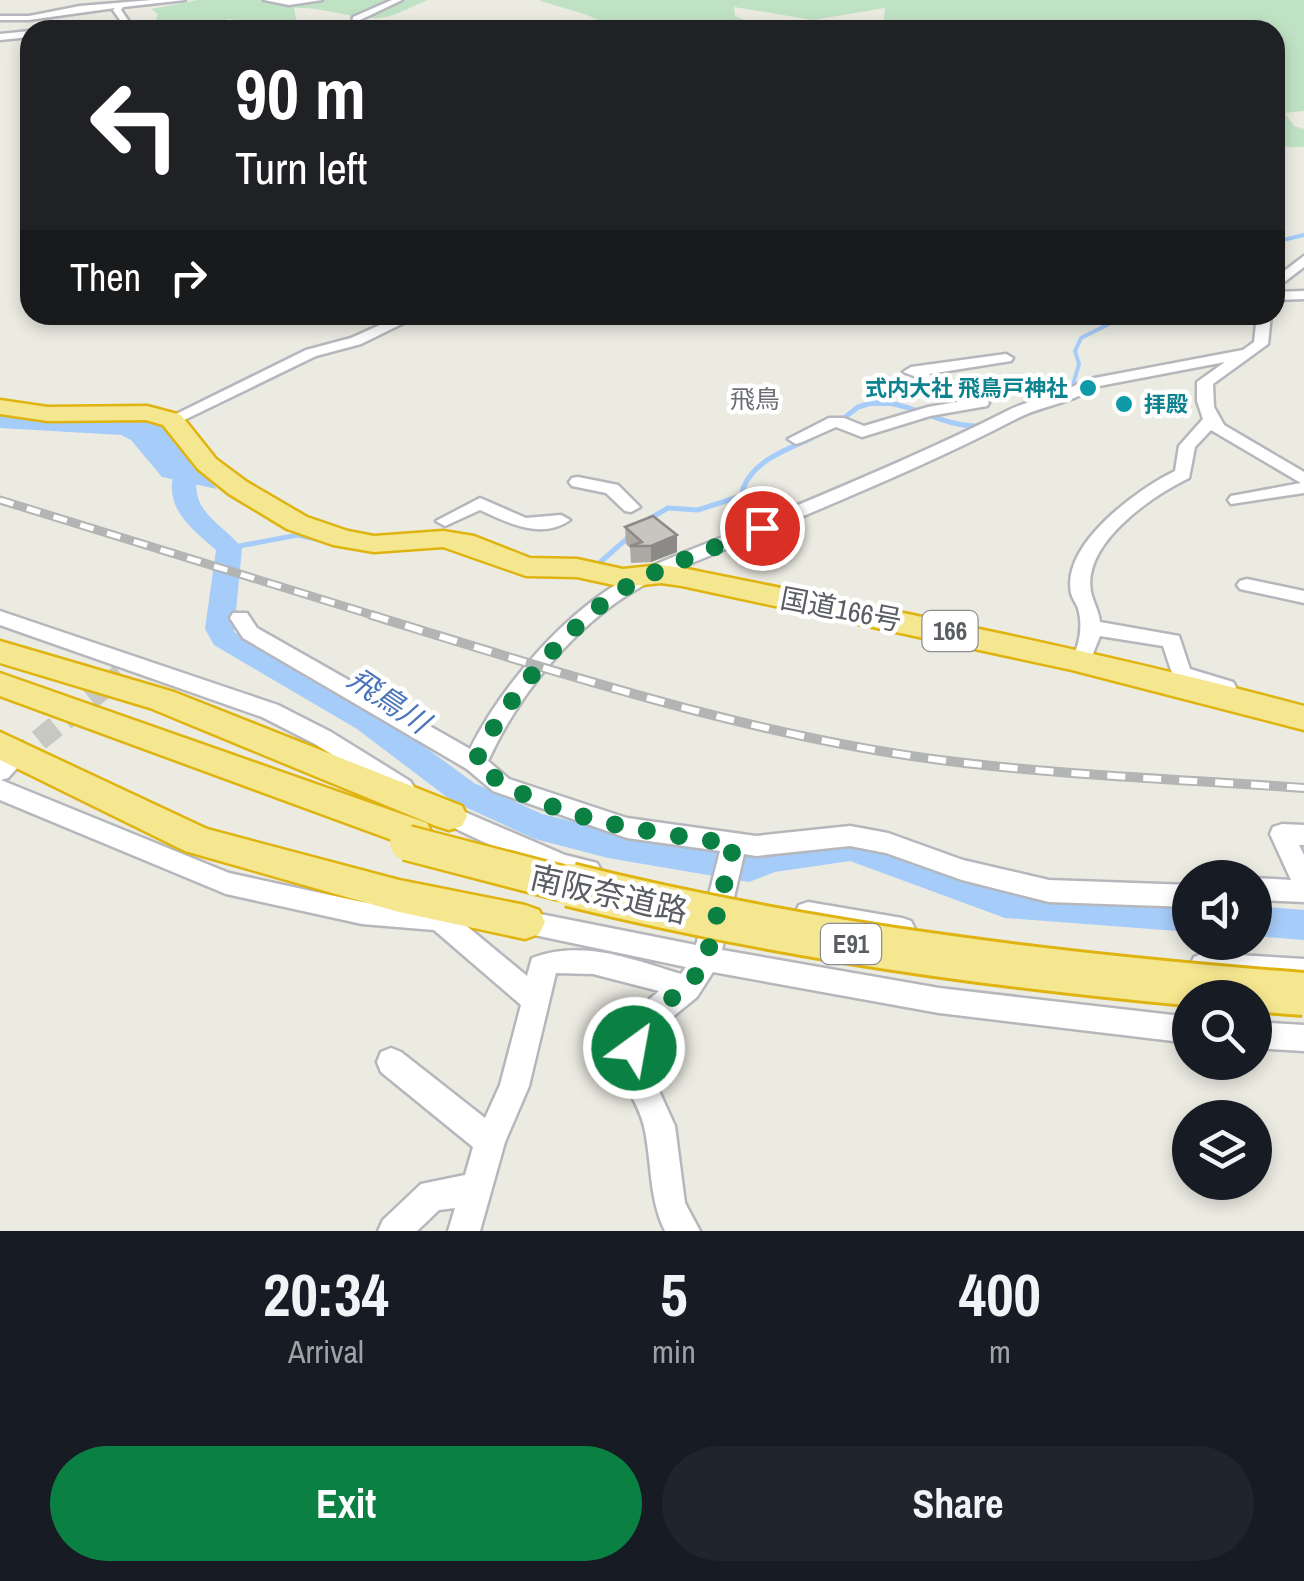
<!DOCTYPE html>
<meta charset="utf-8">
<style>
:root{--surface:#171b24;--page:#20242c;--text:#f1f3f6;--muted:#9ea1a6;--accent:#0b8043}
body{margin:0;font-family:"Archivo Narrow","Noto Sans JP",sans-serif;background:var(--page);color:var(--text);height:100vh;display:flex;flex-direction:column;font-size:38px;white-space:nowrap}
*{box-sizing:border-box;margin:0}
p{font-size:32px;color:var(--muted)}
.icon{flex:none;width:55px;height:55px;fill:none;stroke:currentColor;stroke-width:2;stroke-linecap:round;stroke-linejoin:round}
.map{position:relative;height:1231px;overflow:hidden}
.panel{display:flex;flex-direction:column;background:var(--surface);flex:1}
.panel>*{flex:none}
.hud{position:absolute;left:20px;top:20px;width:1265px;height:305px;border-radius:30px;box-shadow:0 5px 15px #0003;background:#202124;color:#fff;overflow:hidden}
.tools{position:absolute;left:1172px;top:860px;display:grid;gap:20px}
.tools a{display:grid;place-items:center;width:100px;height:100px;border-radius:50%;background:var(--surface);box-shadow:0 5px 15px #0003;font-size:50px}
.pin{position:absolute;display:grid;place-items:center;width:85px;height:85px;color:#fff;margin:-42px;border:5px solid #fff;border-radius:50%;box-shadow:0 2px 10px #0007}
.me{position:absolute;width:110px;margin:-55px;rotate:32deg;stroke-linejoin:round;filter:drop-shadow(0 0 8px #0008)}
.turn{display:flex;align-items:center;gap:35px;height:210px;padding:0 50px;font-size:45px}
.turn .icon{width:130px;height:130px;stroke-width:2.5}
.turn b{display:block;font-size:70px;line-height:85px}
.then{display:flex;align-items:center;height:95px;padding:0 50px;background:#0003;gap:20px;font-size:38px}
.eta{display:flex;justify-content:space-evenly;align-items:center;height:170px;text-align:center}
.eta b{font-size:60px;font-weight:800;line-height:70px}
.button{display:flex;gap:20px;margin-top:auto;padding:20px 50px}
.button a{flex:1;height:115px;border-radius:60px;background:var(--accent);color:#fff;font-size:40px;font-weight:800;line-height:115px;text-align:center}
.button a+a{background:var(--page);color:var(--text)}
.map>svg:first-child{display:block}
</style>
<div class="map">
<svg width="1304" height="1231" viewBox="0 0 1304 1231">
<rect width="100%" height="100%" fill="#ecebe2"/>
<!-- green -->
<path fill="#c0e2c4" d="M198 0H428C415 5 403 12 390 16 363 24 324 6 294 8L297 23 307 27 301 30H256L274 24 228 19 212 26 152 30 158 14 151 9Z
M539 0H1304V111L1285 113 1294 126 1304 129V147H1275V30H917L883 25 885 8 813 20 734 7 735 16 766 30H604L607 26C596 14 558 8 539 0Z"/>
<!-- water -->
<path fill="#a6ccf9" d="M0 413 128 415 163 423 217 489 162 477 131 440 121 435 0 428Z"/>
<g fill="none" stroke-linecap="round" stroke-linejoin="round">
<!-- stream-far2 -->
<path stroke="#a6ccf9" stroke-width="2.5" d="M1297 237 1304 235"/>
<!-- stream-far1 -->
<path stroke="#a6ccf9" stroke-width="4" d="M1275 242 1304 235
M1072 388 1079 364 1075 351 1081 338 1127 315
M867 404H897
M1023 404 1057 394"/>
<!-- stream -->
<path stroke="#a6ccf9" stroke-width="5" d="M879 402C915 404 942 427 980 426
M998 416 1028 402
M839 422 858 407 875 402
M649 519 668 508 698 510 741 496C748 462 784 451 812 438
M229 548 298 535 320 540
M597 565 630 536"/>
<!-- river -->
<path fill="#a6ccf9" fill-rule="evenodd" d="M166 443 174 445 197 477C191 513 223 524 242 548L234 632 379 713 474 783 542 814 608 830 748 854 771 845 851 833 1005 888 1190 902V932L1005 918 850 861 775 872 749 882 608 858 535 839 452 801 357 729 214 645 205 629 216 550C193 530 166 510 173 477L155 450Z
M1255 906 1304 910V940L1255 936Z"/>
<!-- minor-tunnel -->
<path stroke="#c8c8c2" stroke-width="22" stroke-dasharray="22 11" stroke-linecap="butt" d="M13 761 121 674"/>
<defs>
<path id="minor" d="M152 0H185L123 7 121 10 128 20 117 30H108L120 20 113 10 115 8 29 20H0V16H29L80 6Z
M264 0H322L289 5Z
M392 0H402L360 20 359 26 352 24 353 17Z
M30 31V37L0 40V34Z
M1304 256V267L1275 289V278Z
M1304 291V299L1275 300V292Z
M402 315H420L361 344 316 356 178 423H166L164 420 306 350 351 338Z
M1257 315H1271L1268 344 1213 384 1214 407 1224 425 1304 472V493L1231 504 1228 500 1231 496 1301 483 1211 430 1195 447 1189 478C1152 496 1082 543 1091 592 1093 602 1099 611 1100 622L1179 636 1190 669 1233 682 1236 687 1233 692 1225 695 1174 679 1163 646 1100 636 1088 666 1081 668 1071 661C1080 644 1083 626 1078 608 1076 603 1072 598 1071 593 1061 544 1138 489 1175 471L1179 446 1203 419 1197 401V382L1225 362 1094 387C1071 404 1043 405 1018 418 930 464 838 501 747 540 713 555 675 568 642 586 576 623 519 693 488 761L509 779 627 818 756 836 850 826 888 833 963 860 1049 880 1190 885V907L1049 902 962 880 886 853 850 846 756 856 744 854 722 950 939 988 1190 1017V1043L939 1013 713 972 697 997 659 1028 648 1054 650 1071 675 1126 685 1203 700 1231H665C649 1198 652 1166 645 1131 642 1112 631 1097 624 1080 610 1045 632 1012 659 991L593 974 556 973 529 1086 505 1142 480 1231H448L455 1208 439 1210 417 1231H378L383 1220 421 1184 465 1175 473 1147 381 1072 377 1062 381 1052 391 1048 401 1052 485 1118 500 1085 521 1005 434 930 362 924 226 894 0 800V759L15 760 19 766 8 778 1 780 229 873 362 902 460 912 463 923 527 976 532 958C583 939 631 959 681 974L686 967 525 933 516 930 512 922 516 914 525 911 696 945 720 851 627 838 493 791 467 769 243 638 230 618 233 613H247L257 628 470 749C502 685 565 612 629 577 662 560 700 547 734 532 826 493 918 456 1007 411 1032 398 1060 397 1084 380L1243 350 1254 342Z
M1006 354 1013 358 1011 361 929 374 942 386 978 393 989 403 987 406 930 416 862 437 836 427 802 442 796 444 788 439 829 418H844L864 426 928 407 968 400 932 393 914 376 903 372 911 367Z
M578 477 618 485 640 507 631 512 625 511 606 493 572 486 569 482 572 478Z
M480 498 526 518 561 515 570 520C542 540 508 523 480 510L445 526 436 521Z
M1247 579 1304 591V603L1240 589 1237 585 1240 581Z
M0 611 278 705 331 732 410 781 414 787 410 793 402 796 394 793 315 744 262 717 0 625Z
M439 801 565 855 597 863 601 870 597 877C568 887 463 831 431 817L427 810 431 803Z
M1282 824 1304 825V845H1299L1304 855V902L1255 900V878L1291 880 1270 834 1273 827Z
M808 902 902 918 911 921 915 929 911 937 902 940 808 924 799 921 795 913 799 905Z
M1204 953 1304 959V983L1204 977 1194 973 1190 965 1194 957Z
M1255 1022 1304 1025V1051L1255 1048Z"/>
<path id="highway" d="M0 400 48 407 147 406 181 415 216 459 247 482 307 517 348 531 374 536 443 531 474 536 530 558 577 559 623 569 661 565 682 568C890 610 1099 651 1304 706V730L1072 670 682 586 661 583 623 587 577 577 526 576 443 547 374 552 333 545 287 529 229 494 198 469 163 425 146 420 48 421 0 414Z
M0 641 174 692 462 806 467 816 462 826 449 830 436 826 150 708 0 663Z
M0 673 427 823 432 833 427 843 414 848 0 696Z
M0 732 207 829 399 880 525 905 539 910 545 922 539 934 525 939 399 912 185 851 0 760Z"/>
</defs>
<!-- minor casing -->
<use href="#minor" stroke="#b5b7bc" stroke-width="5"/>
<!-- highway casing -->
<use href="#highway" stroke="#dfb410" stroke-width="5"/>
<!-- minor -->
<use href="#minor" fill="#fff" fill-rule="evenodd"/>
<!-- highway -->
<use href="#highway" fill="#f5e690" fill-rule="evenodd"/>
<defs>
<path id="rail-far1" d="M0 500 379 617"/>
<path id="rail" d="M371 615C565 674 762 740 965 763 1077 776 1191 780 1304 788"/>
</defs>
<!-- rail-far1 casing -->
<use href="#rail-far1" stroke="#b3b4b4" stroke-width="9"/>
<!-- rail casing -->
<use href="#rail" stroke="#b3b4b4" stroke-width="10"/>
<!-- rail-far1 -->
<use href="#rail-far1" stroke="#fff" stroke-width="5" stroke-dasharray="14" stroke-linecap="butt"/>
<!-- rail -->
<use href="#rail" stroke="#fff" stroke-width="6" stroke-dasharray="18" stroke-linecap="butt"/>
<defs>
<path id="highway-bridge-far1" d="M407 843 580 888"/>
<path id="highway-bridge" d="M570 885C812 945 1056 975 1304 994"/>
</defs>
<!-- highway-bridge-far1 casing -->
<use href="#highway-bridge-far1" stroke="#dfb410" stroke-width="39" stroke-linecap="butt"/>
<!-- highway-bridge casing -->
<use href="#highway-bridge" stroke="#dfb410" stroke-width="48" stroke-linecap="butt"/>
<!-- highway-bridge-far1 -->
<use href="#highway-bridge-far1" stroke="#f5e690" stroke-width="34"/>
<!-- highway-bridge -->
<use href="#highway-bridge" stroke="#f5e690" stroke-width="42"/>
</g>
<!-- wall -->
<path fill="#aca9a5" d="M625 527 677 535V552L651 562 631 563 630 548 626 544Z"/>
<!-- shaded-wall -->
<path fill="#8c8a86" d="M677 535V552L651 562V546Z"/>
<!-- building -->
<path fill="#c8c5c0" stroke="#8c8a86" stroke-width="2.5" d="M653 516 677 535 651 546H630L642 542 625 527Z"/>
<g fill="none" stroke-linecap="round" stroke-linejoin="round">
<!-- route -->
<path stroke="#0b8043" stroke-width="18" stroke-dasharray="0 32.4" d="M634 1048 654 1010 687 988 706 960 734 844C647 831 544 821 475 763 498 707 580 610 635 582 676 561 720 546 762 528"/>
</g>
<!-- markers -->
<g fill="#0f9aa8" stroke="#fff" stroke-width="4">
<circle cx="1088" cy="388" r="10"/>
<circle cx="1124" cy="404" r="10"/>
</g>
<g text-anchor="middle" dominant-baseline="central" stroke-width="9" stroke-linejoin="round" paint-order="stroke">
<!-- far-culture labels -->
<g font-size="22" font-weight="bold" fill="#0d838f" stroke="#fff" text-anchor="end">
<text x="1068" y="388">式内大社 飛鳥戸神社</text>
<text x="1144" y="404" text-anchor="start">拝殿</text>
</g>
<!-- far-neighbourhood labels -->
<g font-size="25" fill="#6b6f74" stroke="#fff">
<text x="755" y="399">飛鳥</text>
</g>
<!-- shield labels -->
<g fill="#fff" stroke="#8c8e91" stroke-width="2.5">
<rect x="922.5" y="611" width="55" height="40" rx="8"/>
<rect x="821" y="924" width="60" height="40" rx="8"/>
</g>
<g font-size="25" font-weight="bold" fill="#5a5d62">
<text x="950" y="631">166</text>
<text x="851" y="944">E91</text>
</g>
<!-- street labels -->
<g font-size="28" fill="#5a5d62" stroke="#fff">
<text transform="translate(841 609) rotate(11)">国道166号</text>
</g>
<!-- water labels -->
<g font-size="30" font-style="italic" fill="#4a75ba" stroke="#fff">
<text transform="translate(389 700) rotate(34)">飛鳥川</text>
</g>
<!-- near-street labels -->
<g font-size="32" fill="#5a5d62" stroke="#fff">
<text transform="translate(609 894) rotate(13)">南阪奈道路</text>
</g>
</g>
</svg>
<div class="tools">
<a><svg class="icon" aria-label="sound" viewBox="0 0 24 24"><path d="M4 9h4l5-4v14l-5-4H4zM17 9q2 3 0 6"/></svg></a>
<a><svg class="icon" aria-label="search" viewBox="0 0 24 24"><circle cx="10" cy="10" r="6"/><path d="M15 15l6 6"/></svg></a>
<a><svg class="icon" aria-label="layers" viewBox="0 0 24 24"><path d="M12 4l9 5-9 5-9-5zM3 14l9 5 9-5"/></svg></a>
</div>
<div class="pin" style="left:762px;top:528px;background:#d93025"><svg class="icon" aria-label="arrive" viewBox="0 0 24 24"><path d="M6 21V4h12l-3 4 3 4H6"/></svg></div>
<svg class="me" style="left:634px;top:1048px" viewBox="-20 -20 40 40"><circle r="17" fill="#0b8043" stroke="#fff" stroke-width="3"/><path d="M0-11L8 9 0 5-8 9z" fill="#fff"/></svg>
<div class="hud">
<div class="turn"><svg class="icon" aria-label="left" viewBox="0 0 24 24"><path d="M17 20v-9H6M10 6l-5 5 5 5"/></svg><div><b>90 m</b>Turn left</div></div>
<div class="then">Then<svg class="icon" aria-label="right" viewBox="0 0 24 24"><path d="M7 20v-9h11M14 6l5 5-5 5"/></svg></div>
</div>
</div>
<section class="panel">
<div class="eta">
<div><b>20:34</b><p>Arrival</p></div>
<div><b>5</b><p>min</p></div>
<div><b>400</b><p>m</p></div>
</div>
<div class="button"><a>Exit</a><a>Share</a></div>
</section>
